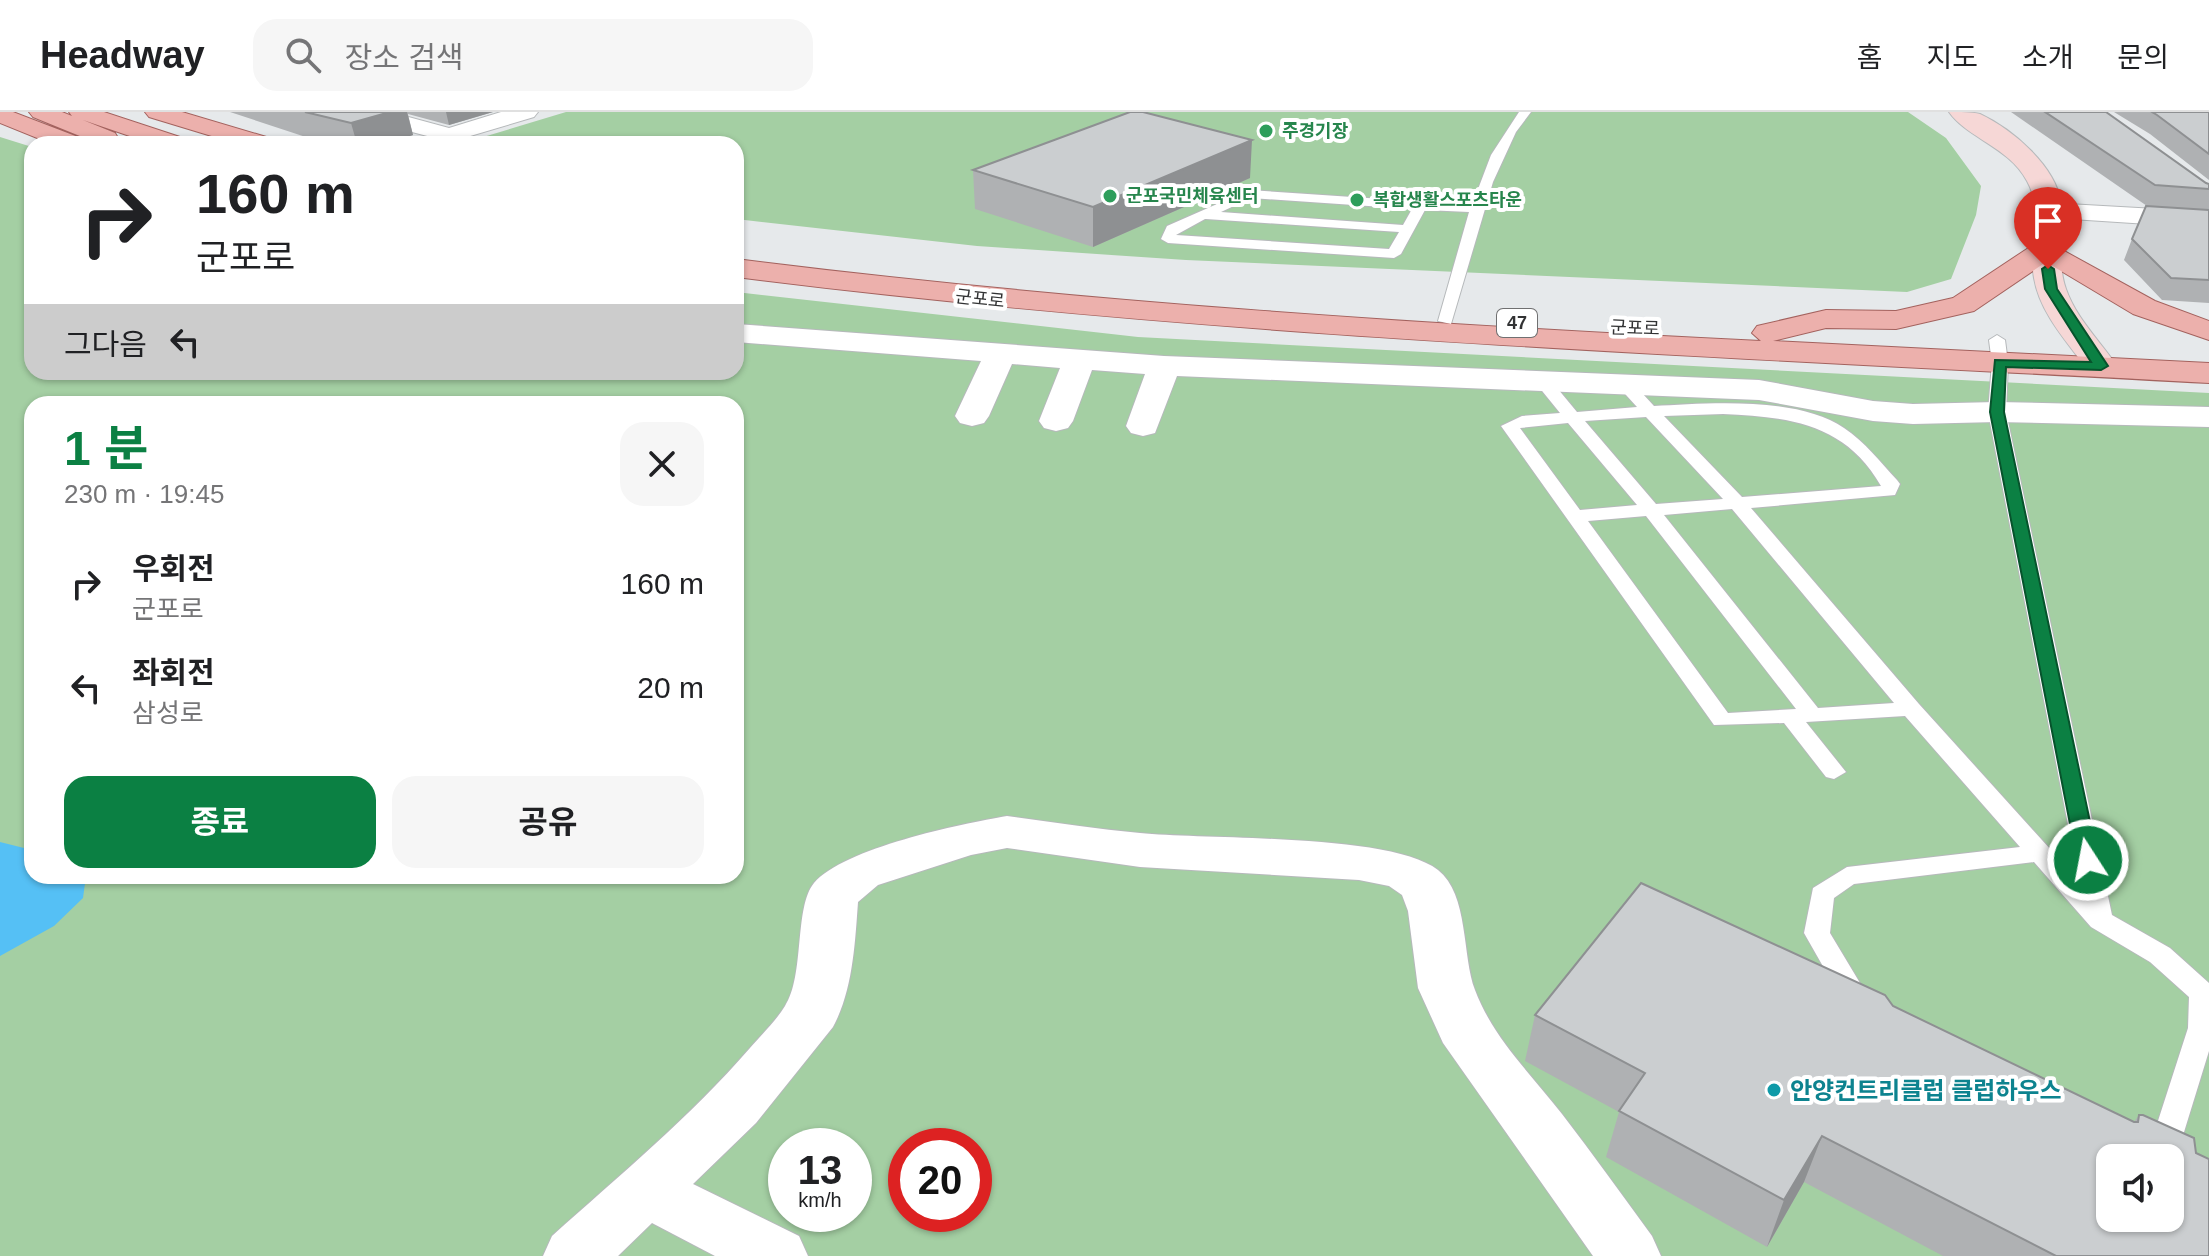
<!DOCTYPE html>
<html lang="ko">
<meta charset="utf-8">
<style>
:root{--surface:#fff;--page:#f6f6f6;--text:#202124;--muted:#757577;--line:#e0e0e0;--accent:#0b8043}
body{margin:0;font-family:Arial,"Noto Sans KR",sans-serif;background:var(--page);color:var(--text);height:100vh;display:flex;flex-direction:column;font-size:30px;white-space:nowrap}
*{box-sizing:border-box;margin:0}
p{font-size:26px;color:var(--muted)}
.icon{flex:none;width:44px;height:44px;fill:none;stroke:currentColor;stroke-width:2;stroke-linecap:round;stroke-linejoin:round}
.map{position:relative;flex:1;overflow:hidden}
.panel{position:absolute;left:24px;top:284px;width:720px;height:488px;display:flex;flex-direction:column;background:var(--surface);border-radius:24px;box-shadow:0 2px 6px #0004}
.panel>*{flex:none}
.top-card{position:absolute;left:24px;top:24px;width:720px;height:244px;border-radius:24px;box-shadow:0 2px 6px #0004;background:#fff;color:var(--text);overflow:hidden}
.fabs{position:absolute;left:2096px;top:1032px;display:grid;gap:16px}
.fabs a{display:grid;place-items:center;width:88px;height:88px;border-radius:16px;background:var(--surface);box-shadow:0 2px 6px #0004;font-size:40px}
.speed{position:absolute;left:768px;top:1016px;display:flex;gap:16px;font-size:40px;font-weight:700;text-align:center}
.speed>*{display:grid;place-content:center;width:104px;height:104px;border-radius:50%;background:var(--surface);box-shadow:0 2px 6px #0004;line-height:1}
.speed small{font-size:20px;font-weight:400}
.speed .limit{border:12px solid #d22;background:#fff;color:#111}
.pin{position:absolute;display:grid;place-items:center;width:68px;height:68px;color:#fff;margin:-82px -34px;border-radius:50% 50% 50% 0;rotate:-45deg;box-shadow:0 0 8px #0007}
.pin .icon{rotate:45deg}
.me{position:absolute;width:88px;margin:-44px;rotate:349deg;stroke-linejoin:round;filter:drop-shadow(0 0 6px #0008)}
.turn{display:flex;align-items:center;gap:28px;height:168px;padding:0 40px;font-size:36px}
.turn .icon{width:104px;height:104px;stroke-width:2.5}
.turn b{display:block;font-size:56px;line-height:68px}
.then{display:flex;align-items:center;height:76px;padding:0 40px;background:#0003;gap:16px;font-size:30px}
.round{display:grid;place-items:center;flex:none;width:84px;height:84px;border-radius:24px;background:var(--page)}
.summary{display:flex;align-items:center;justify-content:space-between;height:136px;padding:0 40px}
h1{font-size:48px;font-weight:700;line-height:60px;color:var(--accent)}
.button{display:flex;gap:16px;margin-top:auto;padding:16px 40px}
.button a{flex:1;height:92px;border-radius:24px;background:var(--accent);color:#fff;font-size:32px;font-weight:700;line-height:92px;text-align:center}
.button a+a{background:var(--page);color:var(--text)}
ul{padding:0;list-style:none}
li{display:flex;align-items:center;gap:24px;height:104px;padding:0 40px}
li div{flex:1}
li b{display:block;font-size:30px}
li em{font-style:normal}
header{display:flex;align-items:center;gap:48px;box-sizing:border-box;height:112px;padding:0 40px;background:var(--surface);border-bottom:2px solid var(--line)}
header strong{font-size:38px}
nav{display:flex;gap:44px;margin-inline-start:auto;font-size:28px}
.search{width:560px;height:72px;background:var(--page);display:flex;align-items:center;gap:20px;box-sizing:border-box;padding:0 28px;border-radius:24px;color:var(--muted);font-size:30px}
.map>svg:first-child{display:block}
</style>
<header>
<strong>Headway</strong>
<div class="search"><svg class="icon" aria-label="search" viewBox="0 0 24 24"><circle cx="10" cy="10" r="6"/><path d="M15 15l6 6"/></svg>장소 검색</div>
<nav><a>홈</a><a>지도</a><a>소개</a><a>문의</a></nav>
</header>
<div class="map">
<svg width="2209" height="1144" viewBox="0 0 2209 1144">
<rect width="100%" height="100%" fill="#e6e9eb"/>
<!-- green -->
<path fill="#a4cfa3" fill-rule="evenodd" d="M566 0H1908L1946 26 1981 74 1976 103 1951 167 1907 180 1186 148 977 134 736 107V32H460Z
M0 25 32 35V260H736V180L1138 225 2209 281V1144H0ZM32 292H736V764H32ZM786 1034H854V1102H786ZM906 1034H974V1102H906ZM2110 1046H2170V1106H2110Z"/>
<!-- water -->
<path fill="#55c0f5" d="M0 730 32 738V764H86L83 786 54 814 0 844Z"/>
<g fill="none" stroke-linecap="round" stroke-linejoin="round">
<defs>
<path id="lane" d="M1519 0H1531L1516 20 1493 70 1451 212 1438 209 1469 100 1425 98 1401 142 1394 146 1168 131 1161 127 1167 114 1249 78 1472 93 1491 43ZM1251 86 1412 97 1403 113 1221 100ZM1205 107H1206L1399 120 1389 137 1176 123Z
M1997 223 2005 228 2008 251 2006 300 2112 803 2170 836 2209 871V939L2176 1046 2170 1055V1046H2146L2188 916 2189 885 2150 850 2091 815 2034 750 1854 772 1834 786 1830 821 1869 886 1865 893 1855 896 1845 893 1804 821 1813 776 1847 755 2020 735 1905 604 1806 610 1846 660 1834 667 1826 665 1784 611 1714 613 1501 314 1522 304 1560 301 1534 269 1542 264 1548 265 1577 300 1637 295 1616 272 1624 267 1630 268 1654 294C1708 291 1798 284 1844 316 1865 330 1880 350 1897 368L1900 372 1895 383 1751 396 1919 592 2079 769 1988 300 1992 251 1989 228ZM1723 302C1789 305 1845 311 1881 374L1742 385 1664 304ZM1646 305 1723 387 1656 392 1585 309ZM1568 311 1637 393 1580 398 1520 316ZM1732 397 1894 591 1818 596 1664 403ZM1646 404 1796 597 1728 601 1588 409Z"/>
<path id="street" d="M351 0H390L449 16 501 0H538L534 5 450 30 355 5Z
M2050 91 2209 100V116L2041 105 2037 99 2041 93Z
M736 212 1164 244 1759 268 1873 289 1913 292 1997 290 2209 295V315L1997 310 1913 312 1873 309 1759 288 1177 264 1155 321 1143 324 1131 321 1126 314 1145 262 1092 258 1073 309 1068 316 1056 319 1044 316 1039 309 1060 256 1012 252 989 304 984 311 972 314 960 311 955 304 981 249 736 230Z
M1007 704C1051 710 1095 717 1140 721 1208 728 1390 721 1438 758 1469 782 1462 845 1475 878 1493 926 1531 962 1562 1002 1593 1042 1622 1083 1652 1124L1661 1144H1593L1443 931 1418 876 1408 799 1402 783 1389 774 1359 768 1140 755 1007 736 971 743 878 773 858 790C855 831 853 878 833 915L756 1011 693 1072 799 1124 808 1144H715L652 1111 618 1144H543L552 1124C620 1063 690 1005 750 936 761 923 776 909 785 894 805 864 794 795 814 771 844 736 960 712 1007 704Z"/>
<path id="secondary" d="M1949 0C1959 0 1972 0 1980 2 2012 17 2056 54 2061 91 2065 119 2056 149 2066 177 2076 206 2100 229 2117 254L2112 261 2101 264 2090 261C2069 232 2040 202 2034 166 2028 134 2044 99 2027 69 2009 35 1967 26 1949 0Z"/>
<path id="primary" d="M0 0H13L78 25 81 30 52 32 0 11Z
M29 0H62L72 4 69 0H104L186 27 189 32H153L83 8 115 21 118 26 115 31H97L33 5Z
M145 0H182L273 27 276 32H238L149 5Z
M2046 129 2155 189 2209 209V228L2133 202 2046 150 1974 199 1896 217 1826 216 1773 229 2209 251V271C1717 244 1225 227 736 165V147C1077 190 1418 212 1761 229L1752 221 1757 214 1826 198 1896 199 1953 186 2036 131Z"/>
</defs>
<!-- lane casing -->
<use href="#lane" stroke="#b6b9bb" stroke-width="2"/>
<!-- street casing -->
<use href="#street" stroke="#b6b9bb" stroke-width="2"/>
<!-- secondary casing -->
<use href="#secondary" stroke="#b6b9bb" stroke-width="2"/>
<!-- primary casing -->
<use href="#primary" stroke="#a3625e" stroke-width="2"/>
<!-- lane -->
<use href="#lane" fill="#fff" fill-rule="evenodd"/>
<!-- street -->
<use href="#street" fill="#fff" fill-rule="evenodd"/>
<!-- secondary -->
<use href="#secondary" fill="#f6d7d6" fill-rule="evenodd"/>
<!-- primary -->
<use href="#primary" fill="#ecb0ac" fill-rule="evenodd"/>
</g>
<!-- wall -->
<path fill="#afb1b3" d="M230 0H493L449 13 408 2 413 23 384 32H327Z
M2011 0H2106L2206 71 2209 72V191L2162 188 2124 148 2132 127 2147 94Z
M2114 0H2209V68L2150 22Z
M973 58 1250 66 1093 135 975 97Z
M1893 894 2134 1010 2139 1003 2209 1144H1943L1804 1070 1767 1135 1606 1045 1619 1000 1525 949 1535 903Z"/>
<!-- shaded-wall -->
<path fill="#8e9092" d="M390 0H407L413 23 384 32H357L351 11Z
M446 0H493L449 13Z
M1252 28 1250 66 1093 135V95Z
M1822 1024 1804 1070 1767 1135 1784 1088Z"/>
<!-- building -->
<path fill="#cbced0" stroke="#8e9092" stroke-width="2" fill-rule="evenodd" d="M305 0H390L351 11Z
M1130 0H1143L1252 28 1093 95 973 58Z
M2045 0H2106L2206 71 2209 72V77L2155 73Z
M2152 0H2209V42L2157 3Z
M2146 94 2209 98V168L2171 166 2132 127Z
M1641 771 1885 883 1893 894 2134 1010H2138L2139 1003H2143L2194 1026 2196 1041 2209 1047V1144H2056L1822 1024 1784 1088 1619 999 1645 961 1535 903ZM2110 1046H2170V1106H2110Z"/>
<!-- route -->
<path fill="#0b8043" stroke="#07532c" stroke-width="2" d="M2048 153 2054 157 2057 177 2108 254 2101 258 2006 255 2004 300 2098 748 2088 755 2077 748 1990 300 1995 248 2091 250 2045 177 2042 157Z"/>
<!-- markers -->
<g fill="#2e9e5b" stroke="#fff" stroke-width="3">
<circle cx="1266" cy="19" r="8"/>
<circle cx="1110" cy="84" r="8"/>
<circle cx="1357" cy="88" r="8"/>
</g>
<circle fill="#0f9aa8" stroke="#fff" stroke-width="3" cx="1774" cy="978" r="8"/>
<g text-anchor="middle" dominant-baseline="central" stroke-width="8" stroke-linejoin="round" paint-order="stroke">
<!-- far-leisure labels -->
<g font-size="18" font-weight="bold" fill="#27864d" stroke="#fff" text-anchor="start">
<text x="1282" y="19">주경기장</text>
<text x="1126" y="84">군포국민체육센터</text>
<text x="1373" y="88">복합생활스포츠타운</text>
</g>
<!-- far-street labels -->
<g font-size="18" fill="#323334" stroke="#fff">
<text transform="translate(980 187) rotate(6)">군포로</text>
<text transform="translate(1635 216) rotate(2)">군포로</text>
</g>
<!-- shield labels -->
<rect fill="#fff" stroke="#707071" stroke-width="2" x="1497" y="197" width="40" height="28" rx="6"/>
<g font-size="18" font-weight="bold" fill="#323334">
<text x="1517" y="211">47</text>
</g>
<!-- near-culture labels -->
<g font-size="24" font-weight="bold" fill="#0d838f" stroke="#fff" text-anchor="start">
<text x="1790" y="978">안양컨트리클럽 클럽하우스</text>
</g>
</g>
</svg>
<div class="fabs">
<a><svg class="icon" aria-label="sound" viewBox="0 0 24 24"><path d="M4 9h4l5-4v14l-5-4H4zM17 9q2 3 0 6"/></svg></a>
</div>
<div class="speed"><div>13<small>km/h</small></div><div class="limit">20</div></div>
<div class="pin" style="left:2048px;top:157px;background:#d93025"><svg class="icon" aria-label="arrive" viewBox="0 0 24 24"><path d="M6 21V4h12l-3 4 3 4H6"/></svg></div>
<svg class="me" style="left:2088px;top:748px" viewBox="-20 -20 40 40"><circle r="17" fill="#0b8043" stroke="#fff" stroke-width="3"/><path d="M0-11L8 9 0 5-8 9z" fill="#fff"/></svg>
<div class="top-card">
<div class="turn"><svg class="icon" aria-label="right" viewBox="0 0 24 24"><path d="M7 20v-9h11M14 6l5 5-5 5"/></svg><div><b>160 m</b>군포로</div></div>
<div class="then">그다음<svg class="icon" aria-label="left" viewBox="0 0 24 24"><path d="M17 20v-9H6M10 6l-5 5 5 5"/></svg></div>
</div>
<section class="panel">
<div class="summary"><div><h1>1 분</h1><p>230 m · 19:45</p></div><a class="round"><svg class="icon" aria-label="close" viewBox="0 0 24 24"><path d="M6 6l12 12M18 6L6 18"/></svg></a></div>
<ul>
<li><svg class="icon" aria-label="right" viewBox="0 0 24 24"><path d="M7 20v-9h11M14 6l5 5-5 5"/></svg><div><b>우회전</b><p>군포로</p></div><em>160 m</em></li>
<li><svg class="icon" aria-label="left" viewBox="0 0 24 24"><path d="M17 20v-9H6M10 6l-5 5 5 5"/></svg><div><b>좌회전</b><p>삼성로</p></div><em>20 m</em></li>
</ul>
<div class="button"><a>종료</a><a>공유</a></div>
</section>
</div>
